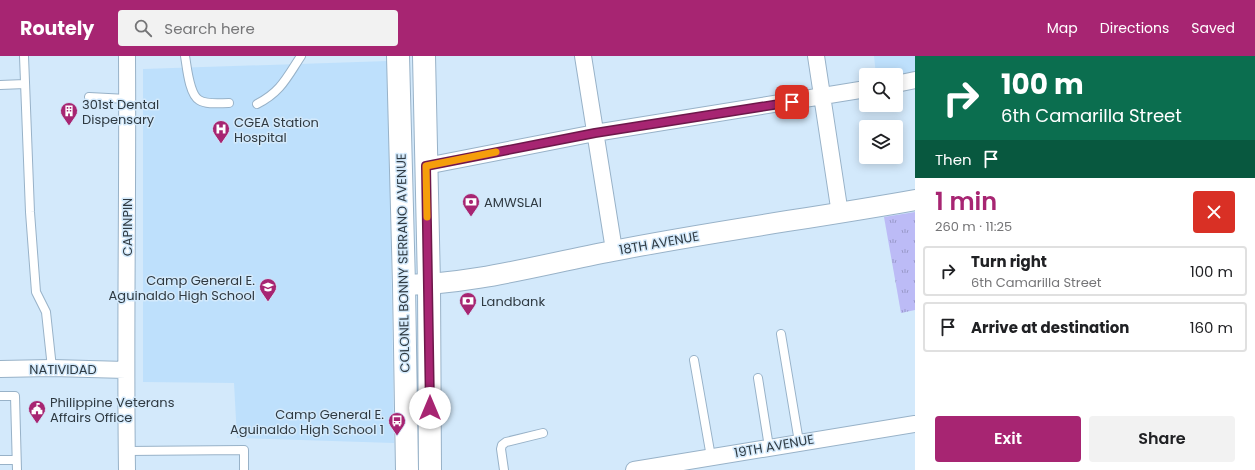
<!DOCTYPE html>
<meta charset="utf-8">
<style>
:root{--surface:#fff;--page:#f2f2f2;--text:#202124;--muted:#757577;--line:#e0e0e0;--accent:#a72572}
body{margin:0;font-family:Poppins,sans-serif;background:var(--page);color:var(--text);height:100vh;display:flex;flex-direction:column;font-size:15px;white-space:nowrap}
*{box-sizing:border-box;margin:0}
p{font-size:13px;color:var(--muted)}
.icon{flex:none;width:22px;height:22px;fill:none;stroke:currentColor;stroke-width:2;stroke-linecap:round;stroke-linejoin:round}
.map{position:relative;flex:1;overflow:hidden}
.sheet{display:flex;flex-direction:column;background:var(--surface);width:340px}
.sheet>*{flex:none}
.top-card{background:#0b6e4f;color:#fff;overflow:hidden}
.tools{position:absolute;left:859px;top:12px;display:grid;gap:8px}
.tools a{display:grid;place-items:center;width:44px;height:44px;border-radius:4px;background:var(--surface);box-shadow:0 2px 10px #0003;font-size:20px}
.pin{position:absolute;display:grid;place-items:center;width:34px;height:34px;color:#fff;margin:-17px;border-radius:8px;box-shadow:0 2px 6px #0006}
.me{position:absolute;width:44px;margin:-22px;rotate:0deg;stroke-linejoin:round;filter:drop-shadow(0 0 3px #0008)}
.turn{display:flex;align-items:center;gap:14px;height:84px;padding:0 20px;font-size:18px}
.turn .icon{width:52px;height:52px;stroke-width:2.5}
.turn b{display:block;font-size:28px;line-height:34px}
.then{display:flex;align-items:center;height:38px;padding:0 20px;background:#0003;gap:8px;font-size:15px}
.round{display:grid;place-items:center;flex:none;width:42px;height:42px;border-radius:4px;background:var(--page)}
.overview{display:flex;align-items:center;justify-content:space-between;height:68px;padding:0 20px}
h1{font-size:24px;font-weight:600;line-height:30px;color:var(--accent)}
.cta{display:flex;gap:8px;margin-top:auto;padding:8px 20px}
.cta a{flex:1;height:46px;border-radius:4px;background:var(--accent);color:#fff;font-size:16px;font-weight:600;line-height:46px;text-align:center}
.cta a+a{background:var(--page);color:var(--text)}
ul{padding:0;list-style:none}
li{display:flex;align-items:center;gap:12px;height:50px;margin:0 8px 6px;padding:0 12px;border:2px solid var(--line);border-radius:4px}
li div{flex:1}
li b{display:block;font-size:15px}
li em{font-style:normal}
header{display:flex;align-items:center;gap:24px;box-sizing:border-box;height:56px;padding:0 20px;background:var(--accent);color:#fff}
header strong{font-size:19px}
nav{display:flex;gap:22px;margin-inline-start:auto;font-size:14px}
.search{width:280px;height:36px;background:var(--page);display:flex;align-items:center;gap:10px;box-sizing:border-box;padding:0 14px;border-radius:4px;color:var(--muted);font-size:15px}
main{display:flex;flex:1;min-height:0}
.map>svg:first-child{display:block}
</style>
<header>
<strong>Routely</strong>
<div class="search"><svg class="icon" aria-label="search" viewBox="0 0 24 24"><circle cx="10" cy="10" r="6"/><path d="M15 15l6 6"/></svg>Search here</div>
<nav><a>Map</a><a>Directions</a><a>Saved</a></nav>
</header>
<main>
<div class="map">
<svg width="915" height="414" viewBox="0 0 915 414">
<defs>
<pattern id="grass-tufts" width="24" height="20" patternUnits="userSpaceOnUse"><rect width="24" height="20" fill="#bcbbf6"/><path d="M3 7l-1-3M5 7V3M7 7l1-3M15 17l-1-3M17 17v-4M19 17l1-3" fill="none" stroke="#9999c9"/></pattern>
</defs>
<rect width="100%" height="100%" fill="#d3e9fb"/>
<!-- built -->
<path fill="#bee0fc" d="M874 0H915V16L896 19H876Z
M388 5 394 387 237 382 234 327 143 326V13Z"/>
<!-- grass -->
<path fill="url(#grass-tufts)" d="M915 156V254L901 257 884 161Z"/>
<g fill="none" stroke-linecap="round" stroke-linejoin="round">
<defs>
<path id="service" d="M24 0 30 156 36 236 46 256 52 312
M185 0C187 11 189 38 199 44 207 49 220 47 229 47
M0 29 25 28
M89 41 127 43
M257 48C281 36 287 21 301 0
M781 278 799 386
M694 304 711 401
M758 322 769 391
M0 340H15L17 414
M127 395 244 394V414
M0 404H16
M504 414 501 393 502 389 506 386 543 377"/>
<path id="minor" d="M583 0 614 194
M816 0 840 158
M896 28 915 24
M426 110 595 77 866 33
M0 313 52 312 126 314
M127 414C125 276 128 138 127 0
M634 414 915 368"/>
<path id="tertiary" d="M404 229C475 228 543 208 613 195 713 175 815 162 915 144"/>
<path id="secondary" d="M398 0 404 229 407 414
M424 0 429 229 430 414"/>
</defs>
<!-- service casing -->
<use href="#service" stroke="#98b2c8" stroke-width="10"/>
<!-- minor casing -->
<use href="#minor" stroke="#98b2c8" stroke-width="18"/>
<!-- tertiary casing -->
<use href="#tertiary" stroke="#98b2c8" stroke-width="22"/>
<!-- secondary casing -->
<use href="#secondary" stroke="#98b2c8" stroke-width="24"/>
<!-- service -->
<use href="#service" stroke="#fff" stroke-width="8"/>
<!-- minor -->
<use href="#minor" stroke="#fff" stroke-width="16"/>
<!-- tertiary -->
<use href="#tertiary" stroke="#fff" stroke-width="20"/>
<!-- secondary -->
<use href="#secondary" stroke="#fff" stroke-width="22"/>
</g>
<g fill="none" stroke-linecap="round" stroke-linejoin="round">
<defs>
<path id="route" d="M430 352 426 110 595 77 792 46"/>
</defs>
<!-- route casing -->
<use href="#route" stroke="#6d184a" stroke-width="10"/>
<!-- route -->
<use href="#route" stroke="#a72572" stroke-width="7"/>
<!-- slow -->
<path stroke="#f59e0b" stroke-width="7" d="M427 161 426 110 496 96"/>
</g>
<!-- icons -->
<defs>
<symbol id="building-pin" viewBox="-11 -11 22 30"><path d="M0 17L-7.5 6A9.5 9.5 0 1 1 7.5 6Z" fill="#a72572" stroke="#d3e9fb"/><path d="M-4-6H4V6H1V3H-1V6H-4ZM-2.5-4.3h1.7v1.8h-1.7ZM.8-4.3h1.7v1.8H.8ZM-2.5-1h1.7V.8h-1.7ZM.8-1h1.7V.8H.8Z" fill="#fff"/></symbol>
<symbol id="hospital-pin" viewBox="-11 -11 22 30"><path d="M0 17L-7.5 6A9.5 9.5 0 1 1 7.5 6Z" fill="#a72572" stroke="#d3e9fb"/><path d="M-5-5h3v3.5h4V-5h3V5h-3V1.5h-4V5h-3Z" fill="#fff"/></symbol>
<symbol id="bank-pin" viewBox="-11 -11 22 30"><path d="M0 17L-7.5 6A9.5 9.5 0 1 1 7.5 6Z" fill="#a72572" stroke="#d3e9fb"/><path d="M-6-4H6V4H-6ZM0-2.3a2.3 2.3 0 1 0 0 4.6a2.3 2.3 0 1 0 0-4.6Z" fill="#fff"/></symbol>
<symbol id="school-pin" viewBox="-11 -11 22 30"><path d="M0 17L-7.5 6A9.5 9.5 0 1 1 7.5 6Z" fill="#a72572" stroke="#d3e9fb"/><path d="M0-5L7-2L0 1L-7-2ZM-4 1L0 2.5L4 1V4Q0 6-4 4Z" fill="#fff"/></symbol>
<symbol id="civic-pin" viewBox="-11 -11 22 30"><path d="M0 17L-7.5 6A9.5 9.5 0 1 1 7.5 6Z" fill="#a72572" stroke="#d3e9fb"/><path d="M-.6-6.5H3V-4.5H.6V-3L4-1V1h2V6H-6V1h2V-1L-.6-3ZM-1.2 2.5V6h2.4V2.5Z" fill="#fff"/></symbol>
<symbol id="bus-pin" viewBox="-11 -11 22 30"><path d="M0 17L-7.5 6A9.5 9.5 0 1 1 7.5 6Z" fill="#a72572" stroke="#d3e9fb"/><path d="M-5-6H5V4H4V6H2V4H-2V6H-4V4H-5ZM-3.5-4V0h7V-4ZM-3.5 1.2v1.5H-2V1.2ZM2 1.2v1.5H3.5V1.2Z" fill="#fff"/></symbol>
</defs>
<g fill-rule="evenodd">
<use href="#building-pin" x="59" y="45" width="20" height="27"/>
<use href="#hospital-pin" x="211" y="63" width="20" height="27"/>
<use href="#bank-pin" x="461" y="136" width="20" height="27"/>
<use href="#school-pin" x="258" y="221" width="20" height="27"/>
<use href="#bank-pin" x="458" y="235" width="20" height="27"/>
<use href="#civic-pin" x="27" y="343" width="20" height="27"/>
<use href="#bus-pin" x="387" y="355" width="20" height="27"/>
</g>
<g text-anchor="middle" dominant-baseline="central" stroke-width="3" stroke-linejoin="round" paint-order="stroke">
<!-- poi labels -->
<g font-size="13" fill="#2f3a42" stroke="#d3e9fb" text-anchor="start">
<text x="82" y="48">301st Dental<tspan x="82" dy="15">Dispensary</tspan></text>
<text x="234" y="66">CGEA Station<tspan x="234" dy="15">Hospital</tspan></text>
<text x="484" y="146">AMWSLAI</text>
<text x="255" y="224" text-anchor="end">Camp General E.<tspan x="255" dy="15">Aguinaldo High School</tspan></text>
<text x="481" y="245">Landbank</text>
<text x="50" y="346">Philippine Veterans<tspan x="50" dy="15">Affairs Office</tspan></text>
<text x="384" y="358" text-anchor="end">Camp General E.<tspan x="384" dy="15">Aguinaldo High School 1</tspan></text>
</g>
<!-- street labels -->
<g font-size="13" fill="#2f3a42" stroke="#d3e9fb">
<text transform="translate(127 171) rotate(-90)">CAPINPIN</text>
<text transform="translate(659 187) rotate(-10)">18TH AVENUE</text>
<text transform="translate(403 207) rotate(-91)">COLONEL BONNY SERRANO AVENUE</text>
<text x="63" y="313">NATIVIDAD</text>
<text transform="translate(774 390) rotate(-10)">19TH AVENUE</text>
</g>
</g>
</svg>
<div class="tools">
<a><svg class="icon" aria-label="search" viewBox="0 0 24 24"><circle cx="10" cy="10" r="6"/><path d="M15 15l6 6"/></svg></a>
<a><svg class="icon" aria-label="layers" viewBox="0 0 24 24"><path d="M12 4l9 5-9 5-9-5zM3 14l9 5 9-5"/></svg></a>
</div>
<div class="pin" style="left:792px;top:46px;background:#d93025"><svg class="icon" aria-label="arrive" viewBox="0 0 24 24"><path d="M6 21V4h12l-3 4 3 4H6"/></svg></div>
<svg class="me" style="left:430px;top:352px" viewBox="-20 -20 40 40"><circle r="19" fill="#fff"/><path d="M0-13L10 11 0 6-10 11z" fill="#a72572"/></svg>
</div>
<section class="sheet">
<div class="top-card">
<div class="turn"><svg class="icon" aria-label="right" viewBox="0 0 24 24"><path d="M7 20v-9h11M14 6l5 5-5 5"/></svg><div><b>100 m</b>6th Camarilla Street</div></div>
<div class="then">Then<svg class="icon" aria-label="arrive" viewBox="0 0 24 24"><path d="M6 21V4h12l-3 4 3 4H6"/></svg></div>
</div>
<div class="overview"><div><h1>1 min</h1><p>260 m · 11:25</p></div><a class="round" style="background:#d93025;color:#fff"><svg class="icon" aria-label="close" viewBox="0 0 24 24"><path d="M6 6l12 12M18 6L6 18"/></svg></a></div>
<ul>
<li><svg class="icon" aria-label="right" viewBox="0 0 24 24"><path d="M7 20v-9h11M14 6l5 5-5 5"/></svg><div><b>Turn right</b><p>6th Camarilla Street</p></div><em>100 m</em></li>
<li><svg class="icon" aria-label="arrive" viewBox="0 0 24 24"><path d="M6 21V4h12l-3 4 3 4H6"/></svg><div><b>Arrive at destination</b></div><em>160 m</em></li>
</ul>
<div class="cta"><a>Exit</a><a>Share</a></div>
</section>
</main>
